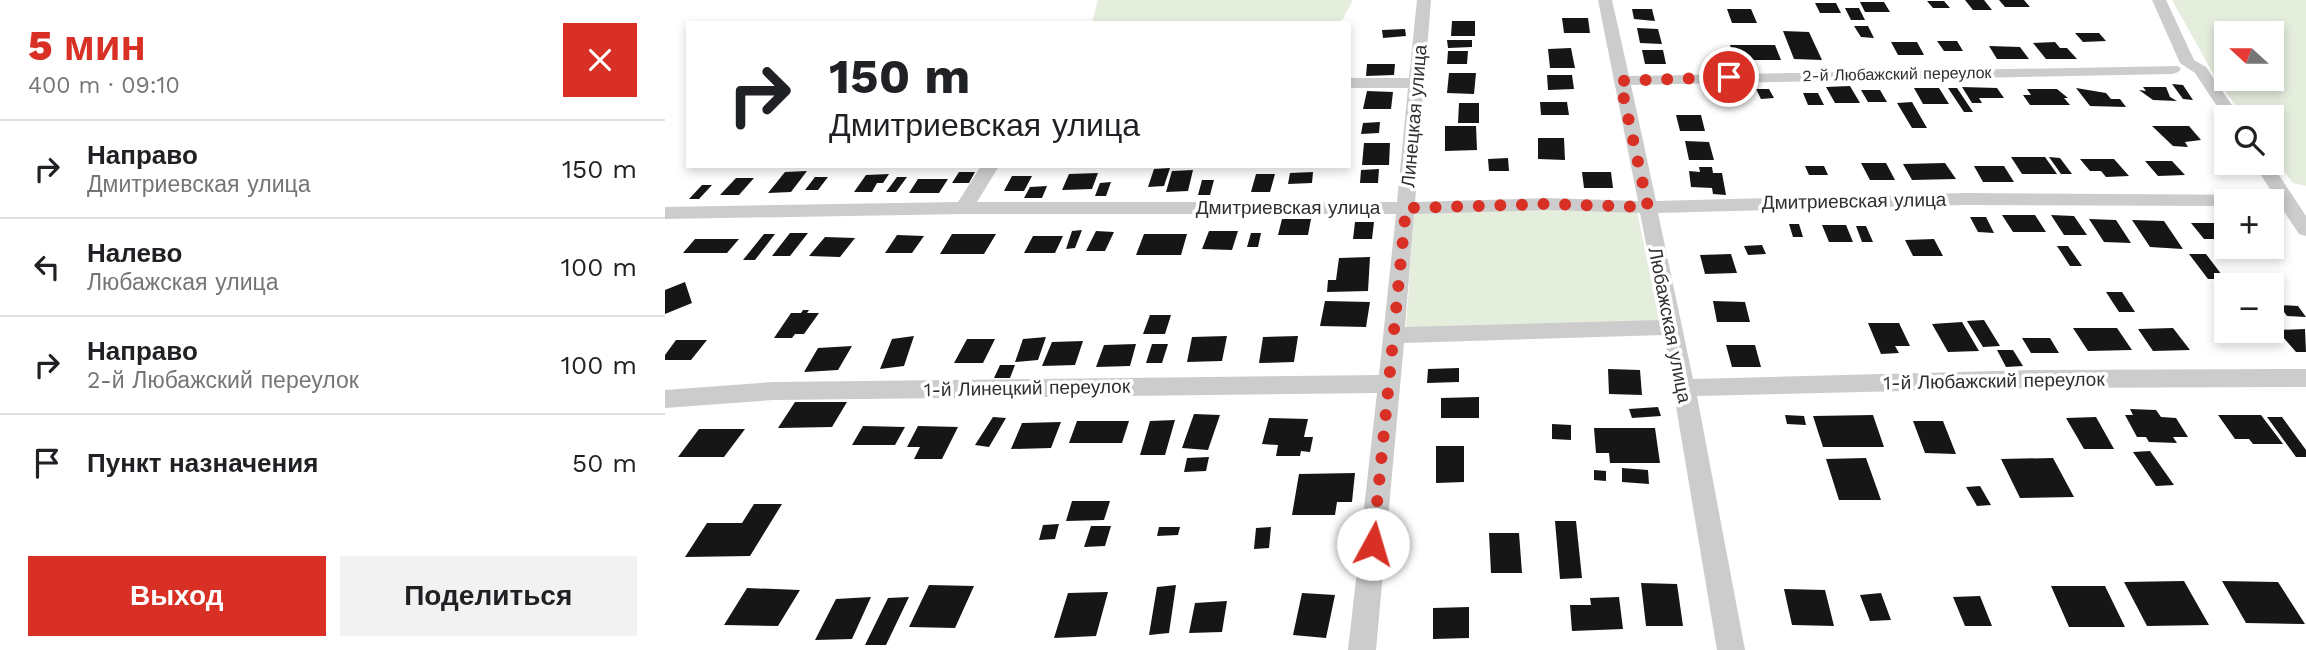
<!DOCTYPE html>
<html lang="ru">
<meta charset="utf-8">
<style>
:root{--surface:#fff;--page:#f2f2f2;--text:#202124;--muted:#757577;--line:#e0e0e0;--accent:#d93025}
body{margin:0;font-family:"Work Sans",sans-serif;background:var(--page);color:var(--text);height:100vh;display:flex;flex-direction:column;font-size:26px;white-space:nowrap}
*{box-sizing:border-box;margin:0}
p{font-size:23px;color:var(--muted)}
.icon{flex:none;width:38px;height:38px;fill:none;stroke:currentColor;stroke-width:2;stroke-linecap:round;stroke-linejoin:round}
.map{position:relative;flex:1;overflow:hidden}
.drawer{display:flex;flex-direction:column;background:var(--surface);width:665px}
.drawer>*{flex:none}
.hud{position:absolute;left:21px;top:21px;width:665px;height:147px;border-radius:0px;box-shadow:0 4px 10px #0003;background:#fff;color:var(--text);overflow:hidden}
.needle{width:46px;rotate:291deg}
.controls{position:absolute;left:1549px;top:21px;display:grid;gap:14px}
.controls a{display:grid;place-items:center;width:70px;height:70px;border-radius:0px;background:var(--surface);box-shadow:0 4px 10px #0003;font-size:35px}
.pin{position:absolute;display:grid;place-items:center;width:60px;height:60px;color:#fff;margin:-30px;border:4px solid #fff;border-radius:50%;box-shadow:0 2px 7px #0007}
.me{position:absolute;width:77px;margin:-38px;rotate:6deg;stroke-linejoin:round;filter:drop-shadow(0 0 5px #0008)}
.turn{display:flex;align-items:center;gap:24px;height:147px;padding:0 28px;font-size:32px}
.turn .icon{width:91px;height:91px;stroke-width:2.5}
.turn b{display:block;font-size:49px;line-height:60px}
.round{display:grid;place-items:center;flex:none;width:74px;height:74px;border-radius:0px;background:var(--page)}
.headline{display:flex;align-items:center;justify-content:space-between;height:119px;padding:0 28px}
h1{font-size:42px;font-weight:800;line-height:52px;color:var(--accent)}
.cta{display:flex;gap:14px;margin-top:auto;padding:14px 28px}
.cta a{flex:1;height:80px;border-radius:0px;background:var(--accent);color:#fff;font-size:28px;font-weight:800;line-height:80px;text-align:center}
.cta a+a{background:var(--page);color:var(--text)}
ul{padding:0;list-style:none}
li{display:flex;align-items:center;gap:21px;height:98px;padding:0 28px;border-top:2px solid var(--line)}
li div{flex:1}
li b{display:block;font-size:26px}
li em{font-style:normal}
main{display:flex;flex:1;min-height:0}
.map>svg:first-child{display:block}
</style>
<main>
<section class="drawer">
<div class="headline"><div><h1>5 мин</h1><p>400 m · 09:10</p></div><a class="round" style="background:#d93025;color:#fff"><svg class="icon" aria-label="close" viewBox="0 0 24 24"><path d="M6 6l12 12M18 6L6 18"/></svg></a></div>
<ul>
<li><svg class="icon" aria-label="right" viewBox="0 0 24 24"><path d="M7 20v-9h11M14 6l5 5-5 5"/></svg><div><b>Направо</b><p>Дмитриевская улица</p></div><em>150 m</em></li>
<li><svg class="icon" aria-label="left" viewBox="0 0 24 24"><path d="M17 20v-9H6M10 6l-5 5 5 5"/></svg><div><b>Налево</b><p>Любажская улица</p></div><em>100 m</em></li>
<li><svg class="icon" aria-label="right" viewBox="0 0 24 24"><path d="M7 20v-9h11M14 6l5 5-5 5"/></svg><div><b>Направо</b><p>2-й Любажский переулок</p></div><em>100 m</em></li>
<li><svg class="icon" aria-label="arrive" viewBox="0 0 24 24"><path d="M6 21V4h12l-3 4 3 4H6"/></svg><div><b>Пункт назначения</b></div><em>50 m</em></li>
</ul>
<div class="cta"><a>Выход</a><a>Поделиться</a></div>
</section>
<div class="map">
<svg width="1641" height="650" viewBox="0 0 1641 650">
<rect width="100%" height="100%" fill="#fff"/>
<!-- green -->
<path fill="#e5eddd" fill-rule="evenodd" d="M433 0H688L677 20 671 23H427Z
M1507 0H1641V186L1628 183 1607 156 1606 117H1579L1550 77ZM1606 33V79H1561V33Z
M887 209 972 211 995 322 746 333 741 326 749 213Z"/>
<!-- building -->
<path fill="#161616" d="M1300 0H1319L1327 10H1308Z
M1334 0H1359L1365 7H1340Z
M1262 1H1279L1285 8H1268Z
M1195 2H1219L1225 12H1200Z
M1150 3H1171L1176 13H1155Z
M1180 8H1194L1200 20H1186Z
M967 9H987L990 21 969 19Z
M1062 9H1086L1092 23H1067Z
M897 18H923L925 33H899Z
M787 21H810V36H786Z
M1189 26H1203L1209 38 1196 37Z
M972 28 993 29 997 44 975 43Z
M740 29 741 36 718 38 717 30Z
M1118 31 1144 32 1157 60 1129 59Z
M1410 33H1434L1441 41 1418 42Z
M782 40H807V47L783 48Z
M1272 41H1292L1298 51H1279Z
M1226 42H1252L1259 55H1233Z
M1390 42 1395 48H1402L1412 59H1381L1368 43Z
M1065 45H1110L1116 60H1070Z
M1324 46 1355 47 1364 59H1332Z
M906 48 910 68H885L883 49Z
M977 50H998L1001 64H980Z
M783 51H803L802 64H782Z
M702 64H730L729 75 701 76Z
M784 73H811L809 94 782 93Z
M882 75H907L909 89 883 90Z
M1507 84 1518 85 1528 100 1518 99Z
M1185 86 1195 103H1170L1161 87Z
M1297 87 1332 88 1339 98H1314L1317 103H1307Z
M1478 87H1501L1505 97 1512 101 1488 100 1474 90 1481 91Z
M1249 88H1274L1284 104H1258Z
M1283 88H1292L1308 112H1299Z
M1411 88 1441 93 1446 99H1455L1461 107 1425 106Z
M1091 89H1104L1109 98 1096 99Z
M1362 89H1392L1403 98H1399L1405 105H1365L1358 95H1366Z
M1196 90H1215L1222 102H1203Z
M702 91 728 92 726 109H698Z
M1138 93H1153L1159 105H1143Z
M875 102H902L904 115H876Z
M1247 102 1262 128H1247L1232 103Z
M794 103H814V123H793Z
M1011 115H1036L1040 131H1015Z
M715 122 714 133 696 134 698 123Z
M780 126H811L812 150 780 151Z
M1487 126H1524L1536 140 1520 142 1523 147 1508 146Z
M873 138H899L900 160 873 159Z
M1020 141 1044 142 1049 160H1024Z
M699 143H725L724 165H697Z
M1346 157H1380L1392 174H1357Z
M1384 157 1395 158 1407 174H1396Z
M843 158 844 171H824L823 159Z
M1415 159H1449L1464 176 1441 177 1436 171H1425Z
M1480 161H1507L1520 175 1493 176Z
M1196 163H1221L1230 180H1205Z
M1280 163 1291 179 1247 180 1238 164Z
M1140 166H1159L1163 175H1144Z
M1309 166H1339L1349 182H1318Z
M1034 167H1047L1048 173H1057L1061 195 1048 194 1047 188 1026 187 1024 171 1035 172Z
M505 168 499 186 483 187 489 169Z
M714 169 713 183H695L696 170Z
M528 170 523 191 501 192 507 171Z
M142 171 126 192 103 193 120 172Z
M294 172H310L304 183H287Z
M648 172 647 183 623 184 625 173Z
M917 172H946L948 188H919Z
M433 173 427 189 397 190 404 174Z
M224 174 218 183H212L207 192H189L201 175Z
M591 174H610L605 192H586Z
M347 176H367L359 191H339Z
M150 177H163L153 190H140Z
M232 177H242L231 192H221Z
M71 178H89L74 195H55Z
M253 179H283L274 193H244Z
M537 180H549L545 195H533Z
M446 182 441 196H430L435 183Z
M37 185H47L34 199H24Z
M382 186 377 198H359L365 187Z
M1337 215H1370L1381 232H1348Z
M1386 215 1409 216 1422 235H1399Z
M1305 217H1321L1329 233 1313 232Z
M617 219H646L643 235H613Z
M1424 219 1451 220 1466 243 1439 242Z
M1467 220 1499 221 1518 249 1485 247Z
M690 222H709L707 239H688Z
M1526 223H1549L1561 239H1539Z
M1124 224H1134L1138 237H1128Z
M1157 225H1181L1188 242H1164Z
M1191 226H1201L1208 242H1197Z
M417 230 410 248 401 249 407 231Z
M431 231 449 232 440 251H421Z
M544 231H573L567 250 537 249Z
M125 233H143L125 256H107Z
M586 233H596L593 247H582Z
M99 234H110L90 260H78Z
M287 234H331L319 254H275Z
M479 234H522L516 255H471Z
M232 235 259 236 247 253H220Z
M368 236H398L390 253H359Z
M160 237 190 238 175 257 144 256Z
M30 239H74L62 253H18Z
M1269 239 1278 256H1248L1240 240Z
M1097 245 1101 254 1083 255 1079 246Z
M1392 246H1403L1417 266H1405Z
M1066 254 1072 273 1040 274 1035 255Z
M1524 254H1541L1560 279H1543Z
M705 257 703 291 662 292 663 280H671L674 258Z
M20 282 27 303 0 314V290Z
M1441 292H1457L1470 312H1454Z
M660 301 705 302 701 327 655 326Z
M1048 301 1080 302 1085 322H1052Z
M1614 305 1633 306 1641 317 1622 316Z
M138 310H144L142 313H154L139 334H130L127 338H109L126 313H136Z
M485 315H506L500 334H478Z
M1319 320 1335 346 1318 347 1302 321Z
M1297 322 1314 351 1283 352 1267 324Z
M1203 323H1234L1245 346H1230L1234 353 1216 354Z
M1408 328H1452L1467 350 1423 351Z
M1508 328 1525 350 1488 351 1473 329Z
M1640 329 1641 352H1631L1612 330Z
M249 336 239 366 215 369 227 339Z
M562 336 557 361 522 362 527 337Z
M633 336 629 362 594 363 598 337Z
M381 337 373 360 350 362 358 339Z
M1357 338H1385L1394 353H1366Z
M302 339H330L318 363H289Z
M11 340H42L26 360H0V355Z
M418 341 410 365 377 366 387 342Z
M471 344 465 366 431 367 439 345Z
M487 344H503L497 363H481Z
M1061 345H1090L1096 367H1067Z
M187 346 173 370 139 372 153 348Z
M1332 350H1348L1358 366 1341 367Z
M335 365H350L345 378H329Z
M794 368V382L762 383 763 369Z
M943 369 975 370 977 395 944 394Z
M814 397V418H776V398Z
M130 402H182L167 427 113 428Z
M993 407 996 416 967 418 964 409Z
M1465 409 1491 410 1496 417 1511 418 1523 437H1508L1512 443 1484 442 1481 437H1472L1460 415H1468Z
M529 414 555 415 543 450 517 448Z
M1120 415 1139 416 1141 425 1122 424Z
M1208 415 1219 447H1158L1148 416Z
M1553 415H1596L1618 444H1588L1584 439H1570Z
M328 417 341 418 324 447 310 445Z
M1431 417 1449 449H1419L1401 418Z
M1602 417H1617L1641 450V457H1631Z
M604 418 643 419 639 437H648L645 452 636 451 635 456H611L613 445 597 444Z
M510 420 500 455H475L485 421Z
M412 421H464L457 443H404Z
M1248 421H1278L1291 454 1260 453Z
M396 422 386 448 346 449 357 423Z
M887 424 906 425V440L887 439Z
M198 426 240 427 230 445H187Z
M253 426 293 427 277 459H249L255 447H242Z
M929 428H990L995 463H945L944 453H931Z
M34 429H80L59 457H13Z
M771 446H799V482L771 483Z
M1485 451 1509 485 1491 486 1468 452Z
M544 457 541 471 519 472 522 458Z
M1201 458 1216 500H1174L1161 459Z
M1388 458 1409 497 1355 498 1336 459Z
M957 468 983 470 984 484 957 482Z
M929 470 941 471V481L929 480Z
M690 473 687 502H672L670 515H627L634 474Z
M1315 486 1326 505 1312 506 1301 487Z
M407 501H445L439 520 401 521Z
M89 504H117L85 556 20 557 42 523H77Z
M890 521H911L917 578 895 579Z
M394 524 390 539 374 540 378 525Z
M426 526H446L440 546 419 547Z
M494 527H515L513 535 492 536Z
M606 527 604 548 589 549 591 528Z
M824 533H854L857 573H826Z
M1519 581 1544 625 1482 626 1459 582Z
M1557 581 1613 582 1640 624 1581 623Z
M976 583 1012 584 1018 626H981Z
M264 585 309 586 290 628 244 627Z
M511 585 504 633 484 635 492 587Z
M1386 586H1440L1460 627H1404Z
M82 588 135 590 113 626 59 625Z
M1119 589 1160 590 1169 626 1127 625Z
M443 592 431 636 389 638 403 593Z
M637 593 670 595 661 638 628 635Z
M1216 593 1226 620 1205 621 1195 595Z
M1315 596 1327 626H1300L1288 597Z
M206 597 187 639 150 640 171 599Z
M244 597 221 645H200L223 598Z
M954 597 958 629 907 631 905 605H926L925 598Z
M562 601 557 632 524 633 530 603Z
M804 607V638L768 639V608Z"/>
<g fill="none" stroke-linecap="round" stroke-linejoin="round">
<!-- street -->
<path fill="#ccc" fill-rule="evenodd" d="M752 0H766L750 202 882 198 973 201 933 0H947L964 76 1513 66 1516 69 1513 72 1508 74 966 85 991 201 1299 193 1609 195 1588 163H1606L1641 216V236L1634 234 1616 207H1606V201H1561V206L1299 205 993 213 1028 379 1368 370 1641 369V387L1368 388 1032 396 1080 650H1052L999 335 739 343 711 650H683L712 393 108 400 0 408V390L108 382 714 375 731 214H299L0 219V207L293 202 316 166H334L312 202H732L743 88H684V78H744ZM882 210 975 213 996 320 740 327 749 214Z
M1487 0H1501L1529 60 1541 67 1575 117H1561V120L1530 73 1515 63Z"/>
</g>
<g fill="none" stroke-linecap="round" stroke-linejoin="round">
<!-- route -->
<path stroke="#d93025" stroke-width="12" stroke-dasharray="0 21.6" d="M708 544 741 208 882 204 983 207 955 81 1064 77"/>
</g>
<g text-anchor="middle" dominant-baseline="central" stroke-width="7" stroke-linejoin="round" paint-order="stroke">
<!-- far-street labels -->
<g font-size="16" fill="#2f2f2f" stroke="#fff">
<text transform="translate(1232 74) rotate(-1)">2-й Любажский переулок</text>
</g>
<!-- street labels -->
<g font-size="19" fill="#2f2f2f" stroke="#fff">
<text transform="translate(749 116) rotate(-85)">Линецкая улица</text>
<text transform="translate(1189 201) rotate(-1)">Дмитриевская улица</text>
<text x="623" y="207">Дмитриевская улица</text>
<text transform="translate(1005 325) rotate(79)">Любажская улица</text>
<text transform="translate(1329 381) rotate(-1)">1-й Любажский переулок</text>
<text transform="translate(362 388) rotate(-1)">1-й Линецкий переулок</text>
</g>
</g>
</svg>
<div class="controls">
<a><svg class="needle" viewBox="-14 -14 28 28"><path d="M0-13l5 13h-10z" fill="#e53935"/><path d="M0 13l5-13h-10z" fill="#757577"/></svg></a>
<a><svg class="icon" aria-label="search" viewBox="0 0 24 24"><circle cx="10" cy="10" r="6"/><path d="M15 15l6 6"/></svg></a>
<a>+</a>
<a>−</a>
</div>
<div class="pin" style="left:1064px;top:77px;background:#d93025"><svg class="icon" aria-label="arrive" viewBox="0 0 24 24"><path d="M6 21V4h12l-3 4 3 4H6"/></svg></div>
<svg class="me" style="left:708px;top:544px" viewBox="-20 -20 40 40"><circle r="19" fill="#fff"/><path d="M0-13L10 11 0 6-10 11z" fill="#d93025"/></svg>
<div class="hud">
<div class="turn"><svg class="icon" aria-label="right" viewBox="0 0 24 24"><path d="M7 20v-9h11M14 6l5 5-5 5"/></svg><div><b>150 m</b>Дмитриевская улица</div></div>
</div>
</div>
</main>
